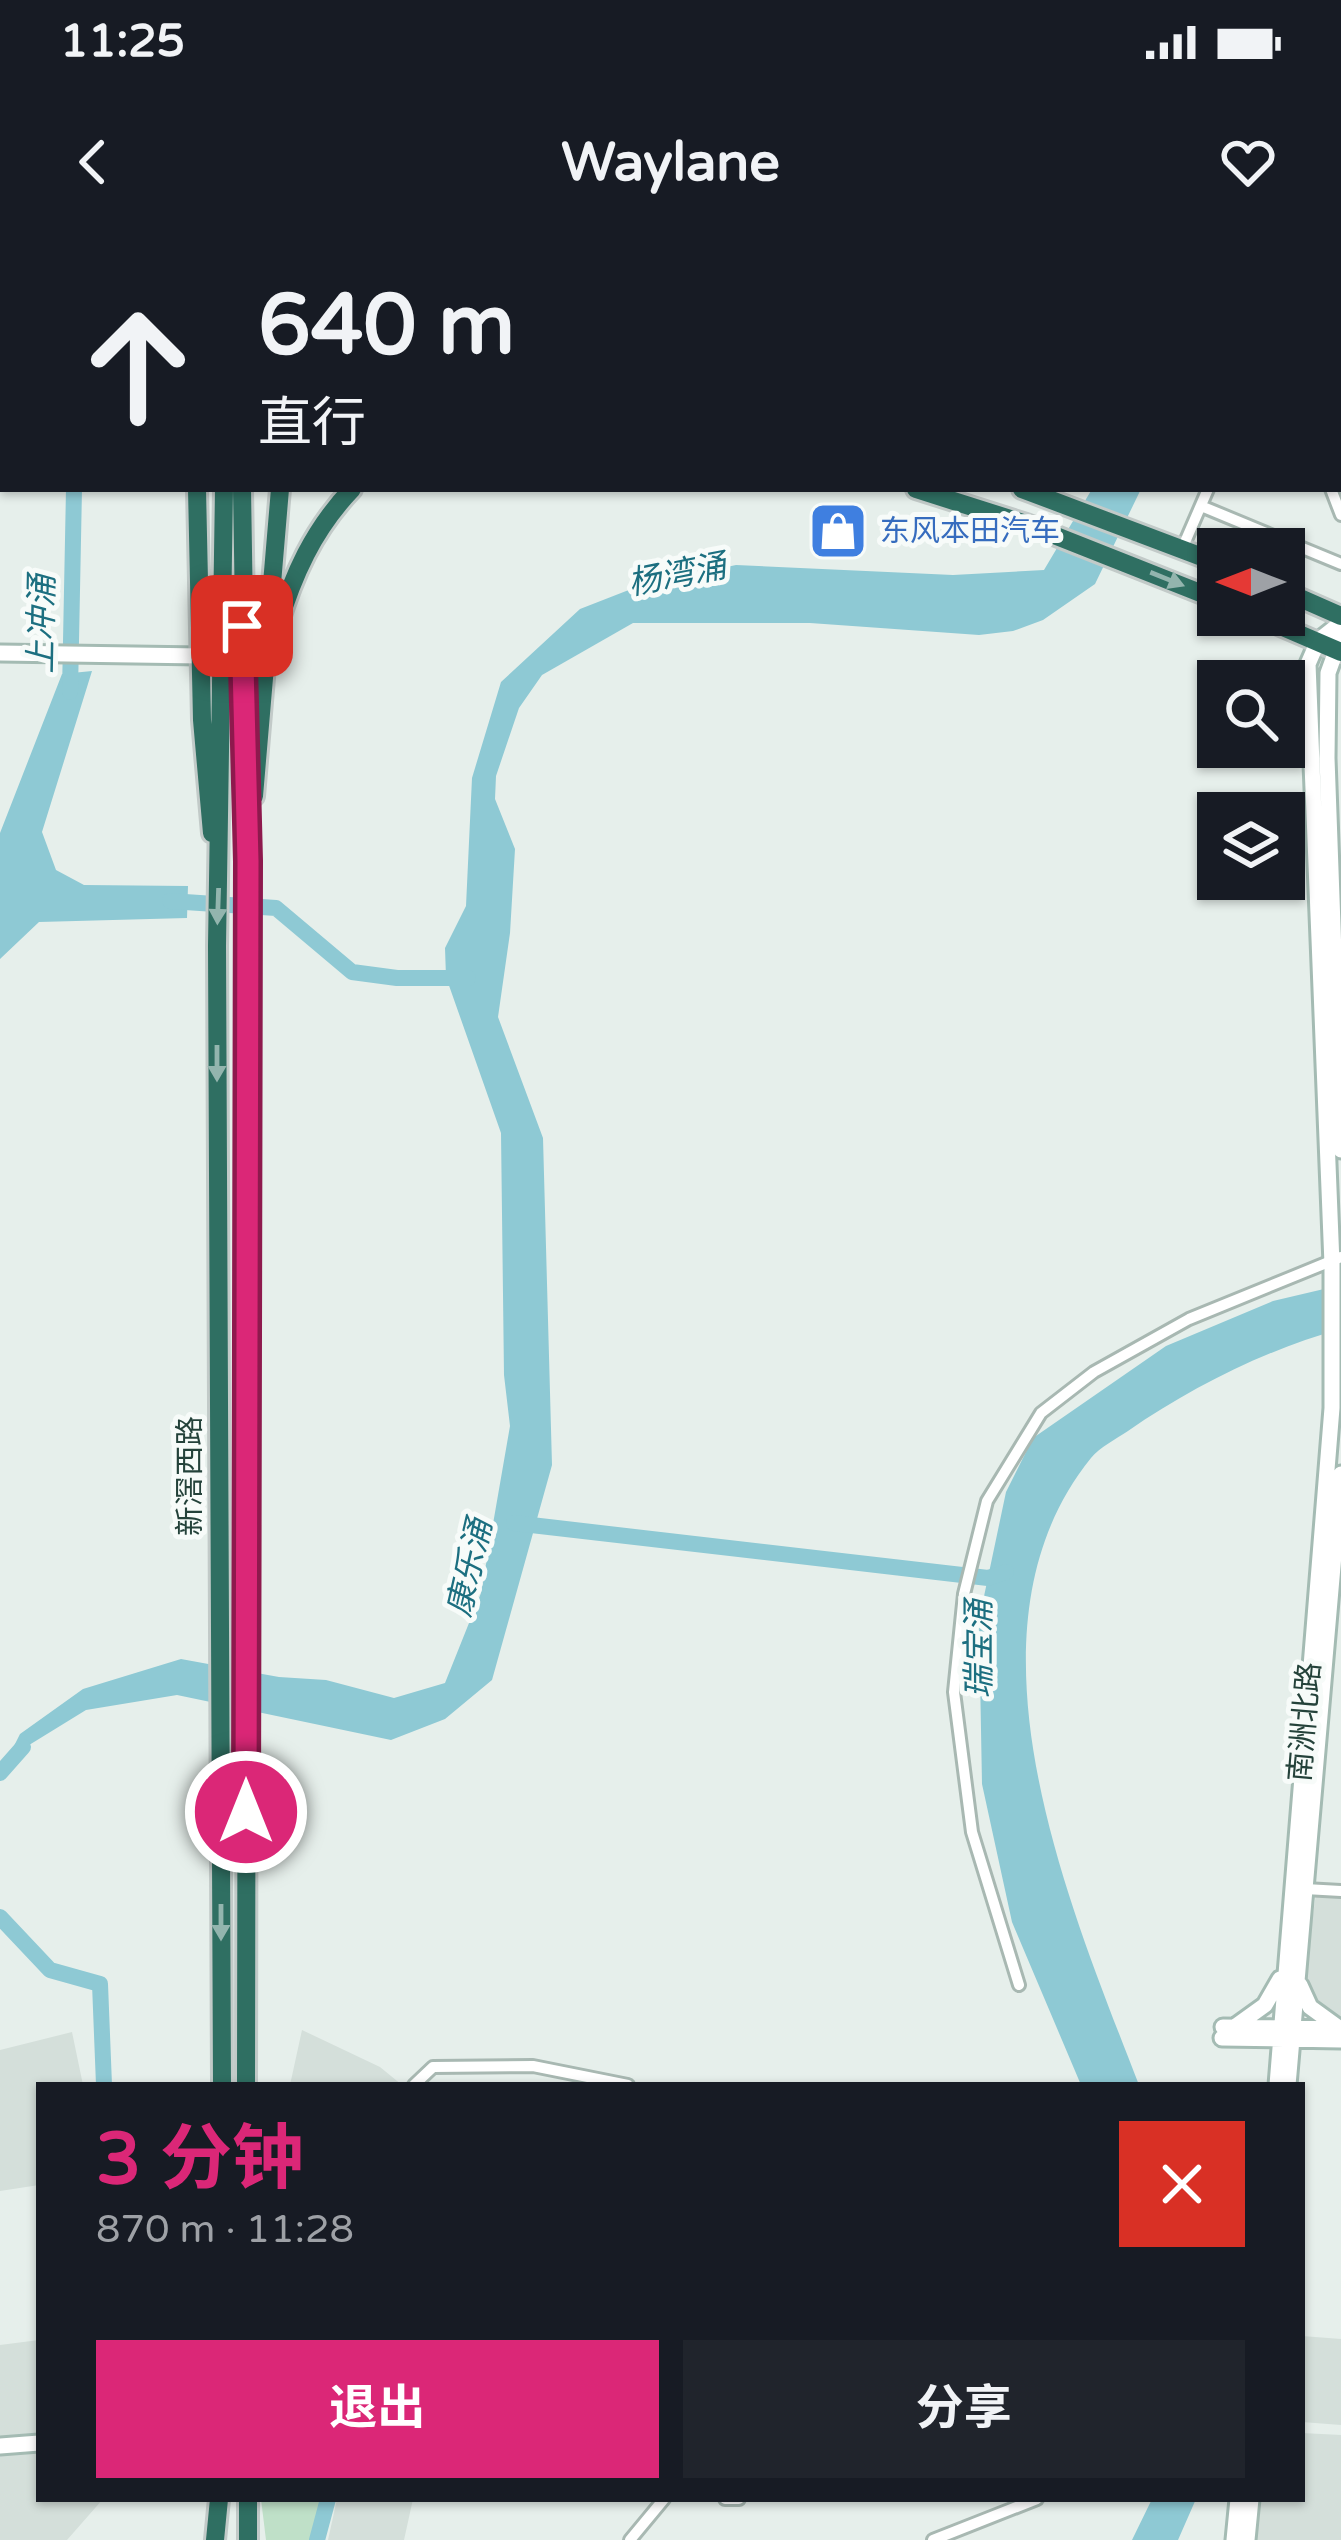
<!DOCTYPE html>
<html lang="zh">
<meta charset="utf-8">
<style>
:root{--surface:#171b24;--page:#20242c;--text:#f1f3f6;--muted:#9ea1a6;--accent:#db2777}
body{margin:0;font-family:"Varela Round","Noto Sans SC",sans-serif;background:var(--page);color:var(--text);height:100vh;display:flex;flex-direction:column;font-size:45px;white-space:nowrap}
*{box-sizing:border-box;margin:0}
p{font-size:39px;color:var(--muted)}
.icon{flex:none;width:66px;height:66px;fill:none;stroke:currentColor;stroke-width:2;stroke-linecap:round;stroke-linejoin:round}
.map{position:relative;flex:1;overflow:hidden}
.details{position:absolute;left:36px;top:1842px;width:1269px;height:420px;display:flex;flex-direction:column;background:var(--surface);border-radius:0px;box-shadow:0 3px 9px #0004}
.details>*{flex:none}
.guide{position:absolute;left:0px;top:0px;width:1341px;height:252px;box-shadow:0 3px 9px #0004;background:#171b24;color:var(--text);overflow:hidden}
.needle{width:78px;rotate:270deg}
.buttons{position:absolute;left:1197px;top:288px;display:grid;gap:24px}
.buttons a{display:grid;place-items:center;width:108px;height:108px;border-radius:0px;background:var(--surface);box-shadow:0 3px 9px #0004;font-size:60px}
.pin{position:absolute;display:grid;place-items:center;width:102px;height:102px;color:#fff;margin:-51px;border-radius:24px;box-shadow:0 6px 18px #0006}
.me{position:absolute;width:132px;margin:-66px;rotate:0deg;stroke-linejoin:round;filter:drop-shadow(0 0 9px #0008)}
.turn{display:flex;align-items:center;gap:42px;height:252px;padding:0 60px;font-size:54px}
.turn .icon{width:156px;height:156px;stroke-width:2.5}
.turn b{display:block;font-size:84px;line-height:102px}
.round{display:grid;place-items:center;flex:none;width:126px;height:126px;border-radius:0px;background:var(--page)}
.headline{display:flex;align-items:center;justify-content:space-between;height:204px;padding:0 60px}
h1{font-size:72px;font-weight:700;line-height:90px;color:var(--accent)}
.cta{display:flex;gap:24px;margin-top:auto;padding:24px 60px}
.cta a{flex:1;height:138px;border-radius:0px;background:var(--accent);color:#fff;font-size:48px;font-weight:700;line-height:138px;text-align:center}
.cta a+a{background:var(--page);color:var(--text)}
.status{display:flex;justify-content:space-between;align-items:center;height:84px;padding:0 60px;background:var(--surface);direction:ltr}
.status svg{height:33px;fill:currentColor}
header{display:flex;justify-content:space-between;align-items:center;height:156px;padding:0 60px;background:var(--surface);font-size:54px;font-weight:700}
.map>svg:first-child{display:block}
</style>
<div class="status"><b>11:25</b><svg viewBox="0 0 49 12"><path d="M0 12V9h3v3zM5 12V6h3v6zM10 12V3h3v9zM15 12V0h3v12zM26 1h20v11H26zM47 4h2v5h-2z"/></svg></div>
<header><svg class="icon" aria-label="back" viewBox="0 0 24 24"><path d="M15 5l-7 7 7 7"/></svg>Waylane<svg class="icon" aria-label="heart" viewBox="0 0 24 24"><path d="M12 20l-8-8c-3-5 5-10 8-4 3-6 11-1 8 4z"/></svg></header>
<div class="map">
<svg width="1341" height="2300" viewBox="0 0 1341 2300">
<rect width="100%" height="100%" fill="#e6efeb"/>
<!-- built -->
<path fill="#d4dfda" d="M531 0H1216V3H537Z
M1316 1654 1341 1655V1783L1310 1757 1304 1736Z
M302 1790 380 1827 402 1845H290Z
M72 1792 83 1845H39V1945L0 1951V1810Z
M1302 2096 1341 2099V2185L1302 2182Z
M39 2100V2259H103L67 2300H0V2105Z
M1302 2193 1341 2195V2300H1254L1257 2259H1302Z
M337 2259H413L404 2300H328Z"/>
<!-- green -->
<path fill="#bfe0c8" d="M261 2259H328L322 2300H266Z"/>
<!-- water -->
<path fill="#8ec9d4" d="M1092 249H1141L1095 344 1043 380 1013 391 979 395 810 383H633L542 435 519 468 496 536 495 559 515 609 510 693 498 777 543 898 552 1225 492 1440 445 1479 391 1500 177 1455 86 1470 8 1518 20 1494 83 1449 181 1419 279 1437 326 1440 394 1458 445 1443 481 1353 510 1186 504 1135 501 893 446 737 445 708 466 666 472 538 501 442 580 369 639 346 736 325 953 335 1044 330Z
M92 431 42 592 56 630 84 645 188 646 187 678 39 682 0 719V593L62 434Z
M1341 1045V1089C1265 1110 1192 1147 1128 1191 1116 1199 1100 1207 1091 1218 951 1391 1070 1666 1139 1845H1081L1012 1682 982 1544 979 1380 1006 1252 1033 1198 1166 1106 1273 1061Z
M1152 2259H1196L1178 2300H1132Z"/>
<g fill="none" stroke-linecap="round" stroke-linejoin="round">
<!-- river -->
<path stroke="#8ec9d4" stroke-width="16" d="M0 64H3
M70 452 74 249
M170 661 276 668 352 732 397 738H468
M514 1283 988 1338 1006 1332
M0 1533 23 1507
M0 1677 50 1730 100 1744 104 1845
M317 2300 328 2259"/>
<!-- highway-tunnel -->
<path stroke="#bfccc8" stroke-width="18" stroke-dasharray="18 9" stroke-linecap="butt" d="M225 0V3
M252 0V3"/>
<defs>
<path id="street" d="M1198 0 1199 3
M643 3V0
M704 3V0
M773 3 774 0
M833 3V0
M896 3 897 0
M995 3V0
M1331 249 1341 275
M1201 266 1341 324
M1182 309 1208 249
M1305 1649 1341 1651
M1019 1745 972 1592 954 1452 964 1354 987 1261 1041 1173 1094 1132 1189 1079 1341 1017
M414 1845 433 1827 533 1826 628 1845
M725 2259H739
M630 2300 664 2259
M933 2300 1037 2259"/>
<path id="secondary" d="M1341 397 1328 433 1327 518 1341 910
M0 413 201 416
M1300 1745 1310 1767 1339 1788
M1223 1787 1341 1789
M1233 1788 1265 1765 1280 1739
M1222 1798 1341 1800
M1277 1845 1332 1168V1024L1308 424 1318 401 1341 383
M1288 1845 1341 1234
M0 2206 39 2203
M1234 2300 1238 2259
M1247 2300 1251 2259"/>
<path id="highway" d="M3 0 9 3
M69 0 79 3
M178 0 188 3
M418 0 422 3
M447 0 449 3
M197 249 202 480 212 593
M242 249 248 621 246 1845
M916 249 1026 284 1218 360
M1022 249 1218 323
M1284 351 1341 376
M1255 375 1341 412
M277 388C293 335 313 290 352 249
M254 556 280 249
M222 1845 217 706 224 249
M248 2259V2300
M215 2300 219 2259"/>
</defs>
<!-- street casing -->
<use href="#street" stroke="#a8b8b2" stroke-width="16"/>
<!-- secondary casing -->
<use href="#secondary" stroke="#a4bbb3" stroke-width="21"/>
<!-- highway casing -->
<use href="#highway" stroke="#c2cac8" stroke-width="24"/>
<!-- street -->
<use href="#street" stroke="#fff" stroke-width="10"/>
<!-- secondary -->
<use href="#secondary" stroke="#fff" stroke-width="15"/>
<!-- highway -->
<use href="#highway" stroke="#2f6f62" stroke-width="18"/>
</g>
<!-- one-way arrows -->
<defs><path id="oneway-solid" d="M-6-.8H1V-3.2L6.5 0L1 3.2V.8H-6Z" transform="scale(3)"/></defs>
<g fill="#93b5ae">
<use href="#oneway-solid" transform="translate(1167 339) rotate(22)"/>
<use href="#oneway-solid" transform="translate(218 666) rotate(92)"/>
<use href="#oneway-solid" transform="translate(217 823) rotate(90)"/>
<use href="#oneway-solid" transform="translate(221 1682) rotate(90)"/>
</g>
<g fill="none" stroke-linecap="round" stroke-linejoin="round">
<defs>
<path id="route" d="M242 386 248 621 246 1572"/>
</defs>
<!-- route casing -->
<use href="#route" stroke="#8e194d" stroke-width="30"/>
<!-- route -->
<use href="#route" stroke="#db2777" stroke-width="21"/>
</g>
<!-- icons -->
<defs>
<symbol id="shop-square" viewBox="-11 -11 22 22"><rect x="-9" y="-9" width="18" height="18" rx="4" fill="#3f7fe0" stroke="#f7fbf9"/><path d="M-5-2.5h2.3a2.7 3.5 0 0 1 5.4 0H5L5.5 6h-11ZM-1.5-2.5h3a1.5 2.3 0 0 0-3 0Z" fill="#fff"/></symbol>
</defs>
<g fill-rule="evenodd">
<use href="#shop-square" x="805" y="258" width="66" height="66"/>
</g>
<g text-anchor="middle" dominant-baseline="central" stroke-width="10" stroke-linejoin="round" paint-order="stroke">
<!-- shop labels -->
<g font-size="30" fill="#366cbe" stroke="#f7fbf9" text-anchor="start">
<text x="880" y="291">东风本田汽车</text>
</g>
<!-- street labels -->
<g font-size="30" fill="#24423a" stroke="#f7fbf9">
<text transform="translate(190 1236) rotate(-90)">新滘西路</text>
<text transform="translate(1305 1482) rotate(-85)">南洲北路</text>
</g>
<!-- water labels -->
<g font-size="33" font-style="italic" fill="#1c6f80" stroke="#f7fbf9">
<text transform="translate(677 335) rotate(-11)">杨湾涌</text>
<text transform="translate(42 384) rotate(-89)">上冲涌</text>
<text transform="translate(470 1328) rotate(-77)">康乐涌</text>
<text transform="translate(979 1409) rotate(-90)">瑞宝涌</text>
</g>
</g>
</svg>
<div class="buttons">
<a><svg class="needle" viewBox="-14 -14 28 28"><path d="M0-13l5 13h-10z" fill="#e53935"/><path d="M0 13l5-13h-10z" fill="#9ea1a6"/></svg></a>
<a><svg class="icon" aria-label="search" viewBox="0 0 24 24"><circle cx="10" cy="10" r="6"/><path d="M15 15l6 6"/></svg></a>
<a><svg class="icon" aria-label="layers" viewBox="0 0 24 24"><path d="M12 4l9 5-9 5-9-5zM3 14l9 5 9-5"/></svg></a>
</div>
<div class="pin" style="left:242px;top:386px;background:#d93025"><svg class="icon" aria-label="arrive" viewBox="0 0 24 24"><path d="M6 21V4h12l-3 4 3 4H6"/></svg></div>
<svg class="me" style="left:246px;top:1572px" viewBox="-20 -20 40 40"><circle r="17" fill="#db2777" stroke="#fff" stroke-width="3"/><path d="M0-11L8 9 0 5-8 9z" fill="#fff"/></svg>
<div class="guide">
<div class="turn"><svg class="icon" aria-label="ahead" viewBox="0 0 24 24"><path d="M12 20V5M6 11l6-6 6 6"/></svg><div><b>640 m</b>直行</div></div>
</div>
<section class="details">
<div class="headline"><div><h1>3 分钟</h1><p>870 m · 11:28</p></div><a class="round" style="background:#d93025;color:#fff"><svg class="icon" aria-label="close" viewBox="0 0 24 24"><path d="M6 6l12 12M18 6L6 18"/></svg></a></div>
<div class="cta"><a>退出</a><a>分享</a></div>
</section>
</div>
